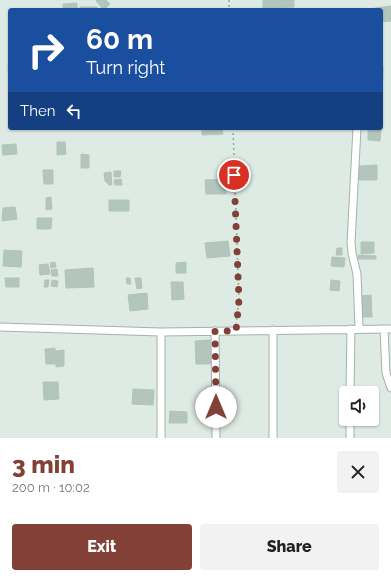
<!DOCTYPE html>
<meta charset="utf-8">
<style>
:root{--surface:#fff;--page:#f2f2f2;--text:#202124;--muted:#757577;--accent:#834036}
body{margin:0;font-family:Raleway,sans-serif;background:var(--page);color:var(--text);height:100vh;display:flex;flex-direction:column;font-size:15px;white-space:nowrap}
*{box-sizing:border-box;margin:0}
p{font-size:13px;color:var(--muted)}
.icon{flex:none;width:22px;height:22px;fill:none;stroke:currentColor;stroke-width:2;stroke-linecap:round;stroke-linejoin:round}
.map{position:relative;height:438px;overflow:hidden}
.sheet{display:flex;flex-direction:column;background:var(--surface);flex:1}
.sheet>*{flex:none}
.guide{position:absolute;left:8px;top:8px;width:375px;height:122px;border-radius:4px;box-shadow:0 1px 3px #0004;background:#1a4fa0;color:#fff;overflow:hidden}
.controls{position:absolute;left:339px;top:386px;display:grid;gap:8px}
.controls a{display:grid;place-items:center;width:40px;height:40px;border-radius:4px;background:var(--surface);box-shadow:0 1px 3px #0004;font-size:20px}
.pin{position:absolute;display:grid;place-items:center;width:34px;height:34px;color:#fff;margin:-17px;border:2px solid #fff;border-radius:50%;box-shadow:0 1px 4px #0007}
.me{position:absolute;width:44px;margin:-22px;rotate:0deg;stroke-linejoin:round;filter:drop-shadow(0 0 3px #0008)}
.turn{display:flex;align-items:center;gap:14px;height:84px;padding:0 12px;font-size:18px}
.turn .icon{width:52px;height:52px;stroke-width:2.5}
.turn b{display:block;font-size:28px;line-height:34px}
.then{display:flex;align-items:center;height:38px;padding:0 12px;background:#0003;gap:8px;font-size:15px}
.round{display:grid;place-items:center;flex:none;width:42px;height:42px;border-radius:4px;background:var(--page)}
.headline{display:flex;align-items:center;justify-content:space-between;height:68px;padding:0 12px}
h1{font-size:24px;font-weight:800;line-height:30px;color:var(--accent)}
.cta{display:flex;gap:8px;margin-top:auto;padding:8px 12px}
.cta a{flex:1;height:46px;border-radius:4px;background:var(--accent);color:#fff;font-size:16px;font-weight:800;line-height:46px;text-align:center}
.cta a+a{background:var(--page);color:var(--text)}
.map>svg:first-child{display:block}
</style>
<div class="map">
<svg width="391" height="438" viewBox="0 0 391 438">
<rect width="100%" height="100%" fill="#deebe4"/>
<!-- building -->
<path fill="#b3c6bd" stroke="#b0c5ba" d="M97 0H106L110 4 104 10 96 1Z
M263 0H294V7L263 8Z
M77 3V10H63V4Z
M391 6V21L381 22V10H375V8Z
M80 7H97V10H80Z
M8 65H10V82H9Z
M381 66H383V79H381Z
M202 128H222L223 134 202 135Z
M368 128H381L380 141 368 140Z
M57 142H65L66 154 57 155Z
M16 144 17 154 3 155 2 145Z
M81 154 89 155V168H81Z
M377 165V180H359V166Z
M43 170H53V184H44Z
M114 171H121L120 177H114Z
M111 172 112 185H109L105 181 104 173Z
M121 179 122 185H115L114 180Z
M225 179 226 194H206L205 180Z
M51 197 52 209 46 210V198Z
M109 200H129V211H109Z
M15 207 17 219 2 221 3 208Z
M37 218H52L51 229H37Z
M228 241 230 256 207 258 205 243Z
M361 242H374V253L361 254Z
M337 248H342V255H336Z
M4 250 22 251 21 267 3 266Z
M358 255 376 256V259H358Z
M332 257 345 258 344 267 331 266Z
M55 262 56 267 51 268 50 263Z
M186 262V273H176V263Z
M48 264 50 274 40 275 39 265Z
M93 268 94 287 66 288 65 270Z
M57 269 58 276H52L51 270Z
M5 278H19V287H6Z
M126 278H130L131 284H127Z
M135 278H141L142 288 137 289Z
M45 280H49L48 287H44Z
M52 280 58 281 57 287 51 286Z
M331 280 340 281 339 291 330 290Z
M171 282H183L184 299 172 300Z
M147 293 148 309 130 311 128 295Z
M371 295 372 317H360V296Z
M210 340 211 364H196L195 341Z
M55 348V351L64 350V366L56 367V364H46L45 349Z
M43 382H58L59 399 44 400Z
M133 389 154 390 153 405 132 404Z
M170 411 187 412V423H169Z"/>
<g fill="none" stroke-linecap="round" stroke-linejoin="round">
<defs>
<path id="minor" d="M357 128 351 243 352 253 357 274 359 328
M0 327 161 332 391 329
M384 329 386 373 391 388
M215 331 216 438
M350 393 351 329
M350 419V438
M161 438V332
M273 438V330"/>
</defs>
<!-- minor casing -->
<use href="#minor" stroke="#a1b3ab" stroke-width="9"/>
<!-- path -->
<path stroke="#7cb19b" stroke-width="1.5" stroke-dasharray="2 3" stroke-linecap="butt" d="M229 0V10
M233 128 239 300 236 323"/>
<!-- minor -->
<use href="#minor" stroke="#fff" stroke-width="7"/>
</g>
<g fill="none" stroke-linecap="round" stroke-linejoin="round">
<!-- route -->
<path stroke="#834036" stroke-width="7" stroke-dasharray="0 12.6" d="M216 407 215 331H236L239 300 234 175"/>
</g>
</svg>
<div class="controls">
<a><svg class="icon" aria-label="sound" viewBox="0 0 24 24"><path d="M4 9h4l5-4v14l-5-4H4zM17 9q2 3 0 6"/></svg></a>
</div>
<div class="pin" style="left:234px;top:175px;background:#d93025"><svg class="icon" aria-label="arrive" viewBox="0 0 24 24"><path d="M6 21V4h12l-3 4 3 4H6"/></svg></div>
<svg class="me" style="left:216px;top:407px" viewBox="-20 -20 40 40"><circle r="19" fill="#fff"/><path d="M0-13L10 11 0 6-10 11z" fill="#834036"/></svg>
<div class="guide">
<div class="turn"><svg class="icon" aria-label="right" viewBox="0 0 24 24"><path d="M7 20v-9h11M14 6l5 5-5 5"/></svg><div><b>60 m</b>Turn right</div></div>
<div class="then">Then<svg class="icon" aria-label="left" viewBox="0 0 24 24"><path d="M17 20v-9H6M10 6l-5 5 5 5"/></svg></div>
</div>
</div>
<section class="sheet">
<div class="headline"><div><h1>3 min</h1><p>200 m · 10:02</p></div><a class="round"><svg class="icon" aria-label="close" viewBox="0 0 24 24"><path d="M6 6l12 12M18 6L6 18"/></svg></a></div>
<div class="cta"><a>Exit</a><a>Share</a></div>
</section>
